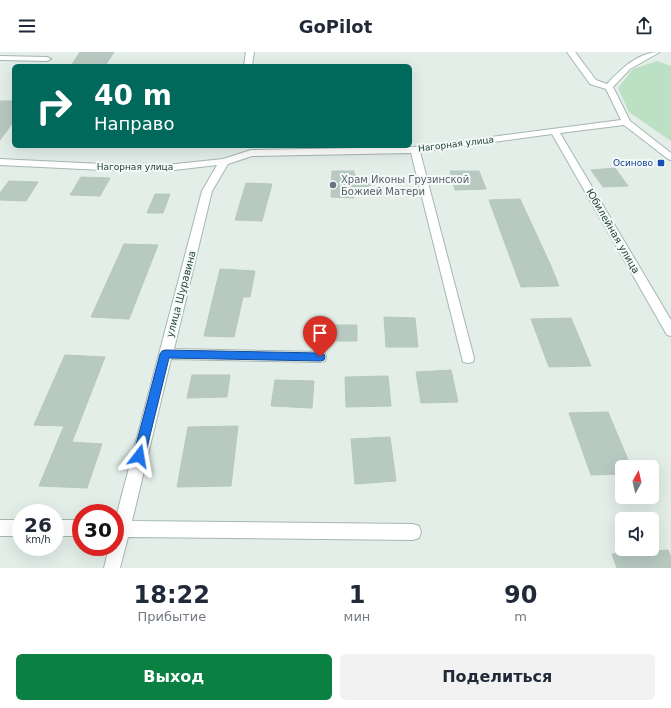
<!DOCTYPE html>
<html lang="ru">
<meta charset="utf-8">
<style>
:root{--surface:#fff;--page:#f2f2f3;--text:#1f2937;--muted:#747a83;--accent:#0b8043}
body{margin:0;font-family:"DejaVu Sans",sans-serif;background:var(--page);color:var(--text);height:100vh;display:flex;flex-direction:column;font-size:15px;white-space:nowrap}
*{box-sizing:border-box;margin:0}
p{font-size:13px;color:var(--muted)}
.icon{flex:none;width:22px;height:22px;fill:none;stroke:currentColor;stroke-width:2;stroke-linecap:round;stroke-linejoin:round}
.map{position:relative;height:516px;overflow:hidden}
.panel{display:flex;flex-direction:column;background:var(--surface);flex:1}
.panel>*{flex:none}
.banner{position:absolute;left:12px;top:12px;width:400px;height:84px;border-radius:6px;box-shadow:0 4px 16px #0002;background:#00695c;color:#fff;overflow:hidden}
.needle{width:26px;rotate:8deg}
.fabs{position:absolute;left:615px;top:408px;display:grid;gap:8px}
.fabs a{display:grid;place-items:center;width:44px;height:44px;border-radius:6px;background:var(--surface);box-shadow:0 4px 16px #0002;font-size:20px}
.speed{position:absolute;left:12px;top:452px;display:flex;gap:8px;font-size:20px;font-weight:700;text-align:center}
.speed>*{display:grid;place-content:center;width:52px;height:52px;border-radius:50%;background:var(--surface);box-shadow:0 4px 16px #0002;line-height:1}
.speed small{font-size:10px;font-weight:400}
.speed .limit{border:6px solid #d22;background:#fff;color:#111}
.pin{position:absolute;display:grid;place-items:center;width:34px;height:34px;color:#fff;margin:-41px -17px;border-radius:50% 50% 50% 0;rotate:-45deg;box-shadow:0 0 4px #0007}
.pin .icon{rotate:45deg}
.me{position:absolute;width:44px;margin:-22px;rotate:14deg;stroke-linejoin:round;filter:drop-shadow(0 0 3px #0008)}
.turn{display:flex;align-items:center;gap:14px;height:84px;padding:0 16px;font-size:18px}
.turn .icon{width:52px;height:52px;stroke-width:2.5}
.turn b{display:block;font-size:28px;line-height:34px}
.eta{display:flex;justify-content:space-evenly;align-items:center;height:68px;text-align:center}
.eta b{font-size:24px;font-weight:600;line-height:28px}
.action{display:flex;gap:8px;margin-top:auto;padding:8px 16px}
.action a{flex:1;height:46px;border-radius:6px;background:var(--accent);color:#fff;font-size:16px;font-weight:600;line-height:46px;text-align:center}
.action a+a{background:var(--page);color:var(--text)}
header{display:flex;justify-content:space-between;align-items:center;height:52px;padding:0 16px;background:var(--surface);font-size:18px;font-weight:600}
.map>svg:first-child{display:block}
</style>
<header><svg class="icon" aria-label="menu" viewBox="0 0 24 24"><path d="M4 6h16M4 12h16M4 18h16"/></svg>GoPilot<svg class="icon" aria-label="share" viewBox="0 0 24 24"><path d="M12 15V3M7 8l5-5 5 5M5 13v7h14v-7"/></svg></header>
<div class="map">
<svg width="671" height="516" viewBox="0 0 671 516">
<rect width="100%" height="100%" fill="#e3eee9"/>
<!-- green -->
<path fill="#bbe0c4" d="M657 9 671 14V89L629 60 618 36 633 17Z"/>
<!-- building -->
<path fill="#b8c9c2" stroke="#b5c8c0" d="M80 0H114L105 14H71Z
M0 49H14V69L0 88Z
M615 116 628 134 603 135 591 118Z
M332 119H354V122L371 133 354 140V146L331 145Z
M450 119H479L486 137 455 138Z
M81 125 110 126 100 144 70 143Z
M9 129 38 130 26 149 0 148V141Z
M246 131 272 132 262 169 235 168Z
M155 142H170L163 161H147Z
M520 147 551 214 559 234 521 235 489 148Z
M124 192 158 193 129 267 91 265Z
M220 217 255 219 250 245H243L234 285 204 284Z
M384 265 415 266 418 295H386Z
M571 266 591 314 549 315 531 267Z
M320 273H357V289H319Z
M65 303 105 305 72 390 102 392 87 436 39 434 64 374 34 373Z
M451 318 458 350 421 351 416 320Z
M192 323H230L227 345 187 346Z
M388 324 391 354 346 355 345 325Z
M275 328 314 329 312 356 271 354Z
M608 360 631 415H622V422L591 423 569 361Z
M238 374 231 434 177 435 188 375Z
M390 385 396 429 355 432 351 387Z
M668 498 671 505V516H617L612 502Z"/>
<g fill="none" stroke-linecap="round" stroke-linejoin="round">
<defs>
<path id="minor" d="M246 0H254L252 14H244Z
M567 0H575L596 28 607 32C621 17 638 0 660 0L630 17 613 35 630 69 671 101V108L668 107 624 73 560 81 671 268V284L667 283 552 82 420 100 474 306 473 310 468 311 463 310 462 306 411 101 252 104 228 112 212 139 174 297 320 300 325 301 326 305 325 309 320 310 171 307 132 469 413 472 419 474 421 480 419 486 413 488 128 485 120 516H104L109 495H115V469L202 139 217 113 166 119 102 118 0 113V107L102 112 166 113 223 107 251 98 415 95 621 68 606 37 590 32Z
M0 4 47 5 51 7 47 9 0 8Z
M0 468H21V484H0Z
M55 468H81V484H55Z"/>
</defs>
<!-- minor casing -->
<use href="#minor" stroke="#a5b7b0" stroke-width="2"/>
<!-- minor -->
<use href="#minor" fill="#fff" fill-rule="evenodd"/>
</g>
<!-- route -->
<path fill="#1a73e8" stroke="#114b97" d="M165 298 320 301 324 302 325 305 324 308 320 309 169 306 145 404 143 408 139 409 135 408 133 404 160 302 162 299Z"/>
<!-- markers -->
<rect fill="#1a4fb4" stroke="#f4faf7" stroke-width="1.5" x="657" y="107" width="8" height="8" rx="2"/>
<circle fill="#6b7280" stroke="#f4faf7" stroke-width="1.5" cx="333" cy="133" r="4"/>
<g text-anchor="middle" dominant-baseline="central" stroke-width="4" stroke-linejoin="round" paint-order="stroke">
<!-- far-street labels -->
<g font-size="9" fill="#214137" stroke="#f4faf7">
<text transform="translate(456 92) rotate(-7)">Нагорная улица</text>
<text x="135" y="115">Нагорная улица</text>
</g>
<!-- far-transit labels -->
<g font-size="9" fill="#164399" stroke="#f4faf7" text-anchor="end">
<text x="653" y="111">Осиново</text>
</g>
<!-- worship labels -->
<g font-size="10" fill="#5b616d" stroke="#f4faf7" text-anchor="start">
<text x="341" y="127">Храм Иконы Грузинской<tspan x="341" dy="12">Божией Матери</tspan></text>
</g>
<!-- street labels -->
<g font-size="10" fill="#214137" stroke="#f4faf7">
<text transform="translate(613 179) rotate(60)">Юбилейная улица</text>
<text transform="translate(181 242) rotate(-75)">улица Шуравина</text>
</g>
</g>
</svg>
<div class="fabs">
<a><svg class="needle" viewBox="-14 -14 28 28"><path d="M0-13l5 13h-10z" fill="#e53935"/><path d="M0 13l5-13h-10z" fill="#747a83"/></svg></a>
<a><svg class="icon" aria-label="sound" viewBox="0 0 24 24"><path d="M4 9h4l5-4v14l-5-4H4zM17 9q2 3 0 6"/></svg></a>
</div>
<div class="speed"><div>26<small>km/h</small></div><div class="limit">30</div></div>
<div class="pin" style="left:320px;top:305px;background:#d93025"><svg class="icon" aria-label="arrive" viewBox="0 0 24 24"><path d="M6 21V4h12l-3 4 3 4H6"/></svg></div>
<svg class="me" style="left:139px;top:404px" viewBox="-20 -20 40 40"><path d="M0-17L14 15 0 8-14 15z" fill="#1a73e8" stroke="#fff" stroke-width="4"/></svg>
<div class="banner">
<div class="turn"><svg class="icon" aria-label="right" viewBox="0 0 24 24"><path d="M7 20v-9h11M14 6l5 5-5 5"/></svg><div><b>40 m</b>Направо</div></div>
</div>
</div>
<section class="panel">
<div class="eta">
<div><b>18:22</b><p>Прибытие</p></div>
<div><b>1</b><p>мин</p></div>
<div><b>90</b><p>m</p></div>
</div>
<div class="action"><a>Выход</a><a>Поделиться</a></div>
</section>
